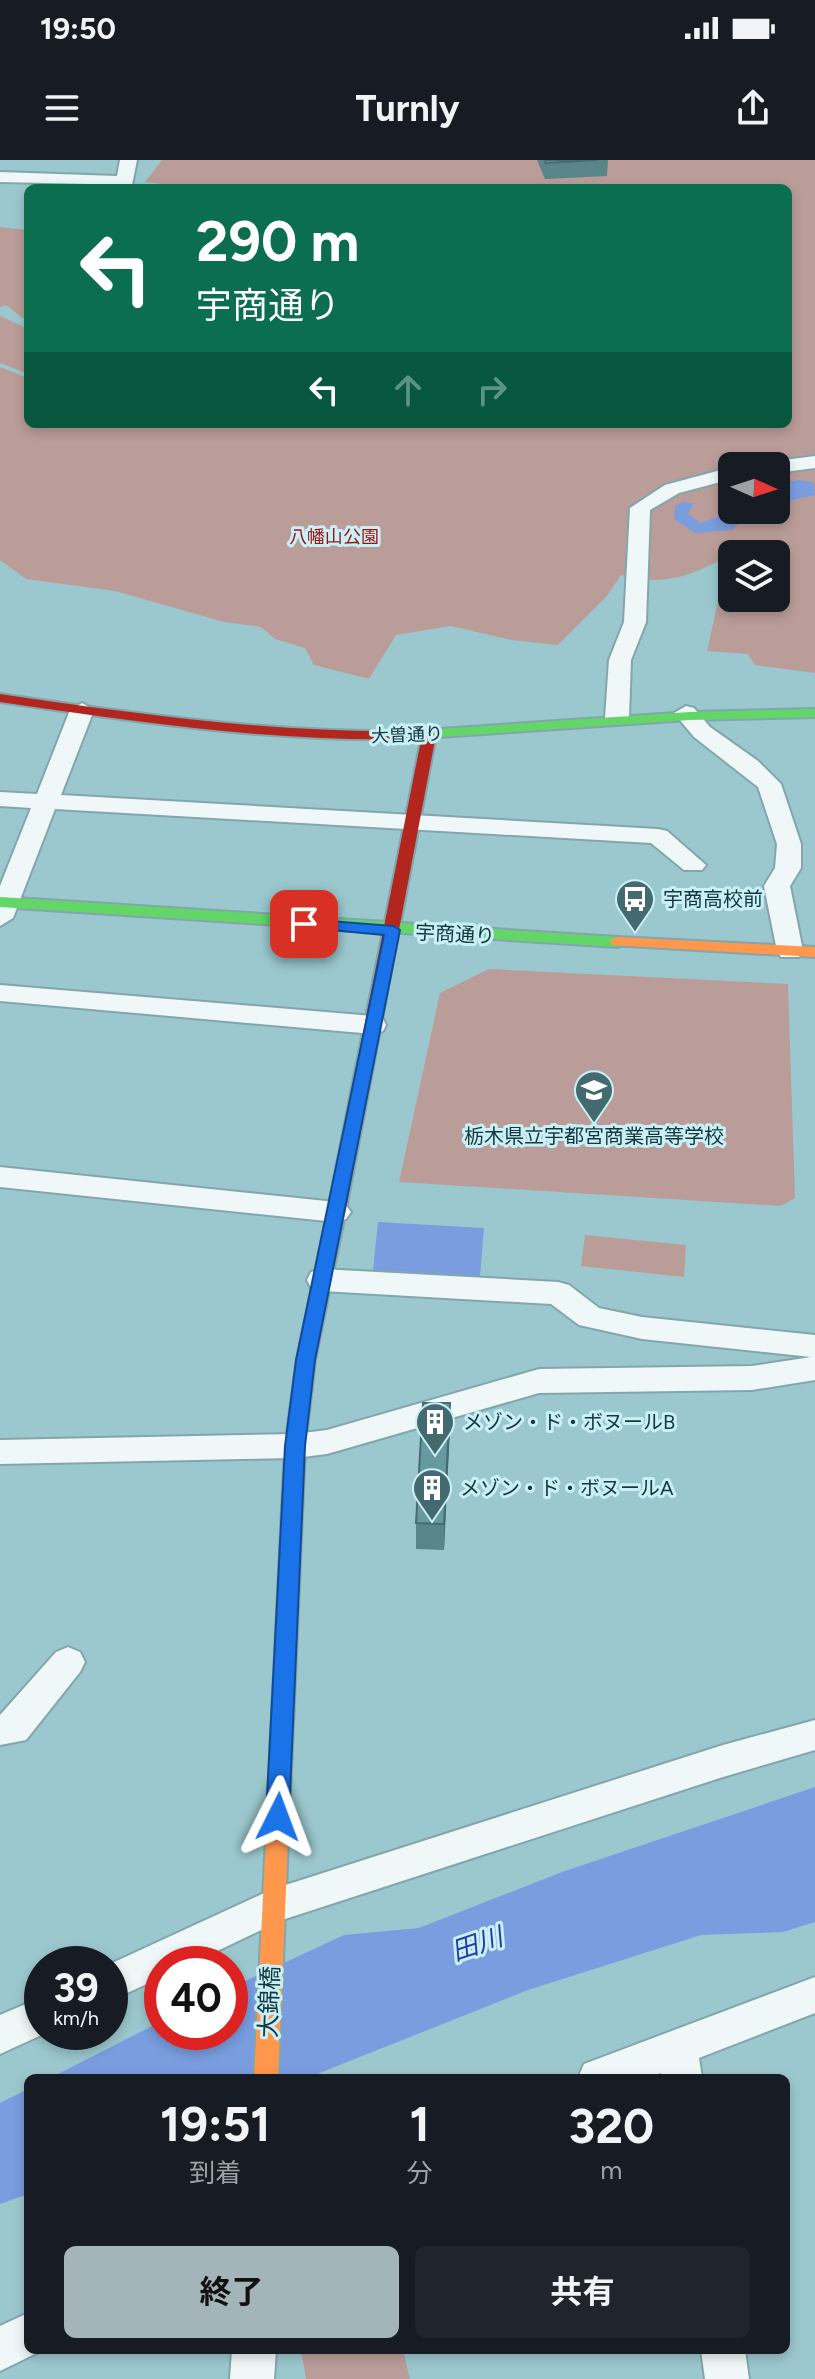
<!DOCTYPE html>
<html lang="ja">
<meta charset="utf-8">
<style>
:root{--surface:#171b24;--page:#20242c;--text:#f1f3f6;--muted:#9ea1a6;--accent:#a3b5b9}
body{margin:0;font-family:Figtree,"Noto Sans JP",sans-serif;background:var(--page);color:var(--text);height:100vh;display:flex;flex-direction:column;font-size:30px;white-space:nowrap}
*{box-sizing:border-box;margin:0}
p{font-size:26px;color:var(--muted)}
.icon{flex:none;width:44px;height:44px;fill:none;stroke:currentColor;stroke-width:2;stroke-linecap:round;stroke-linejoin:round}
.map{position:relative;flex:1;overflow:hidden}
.sheet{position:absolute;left:24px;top:1914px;width:766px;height:280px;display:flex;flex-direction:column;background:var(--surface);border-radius:12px;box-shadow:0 4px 12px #0003}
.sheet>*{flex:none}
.top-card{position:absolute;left:24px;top:24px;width:768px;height:244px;border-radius:12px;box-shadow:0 4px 12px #0003;background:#0b6e4f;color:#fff;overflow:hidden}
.needle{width:52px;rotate:93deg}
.controls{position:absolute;left:718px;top:292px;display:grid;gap:16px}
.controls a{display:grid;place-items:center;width:72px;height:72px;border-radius:12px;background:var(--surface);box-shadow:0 4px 12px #0003;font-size:40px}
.speed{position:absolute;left:24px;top:1786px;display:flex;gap:16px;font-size:40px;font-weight:700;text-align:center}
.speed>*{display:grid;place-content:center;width:104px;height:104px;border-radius:50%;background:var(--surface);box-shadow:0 4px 12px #0003;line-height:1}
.speed small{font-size:20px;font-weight:400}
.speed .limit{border:12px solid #d22;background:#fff;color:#111}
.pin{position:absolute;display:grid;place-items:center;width:68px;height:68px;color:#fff;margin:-34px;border-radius:16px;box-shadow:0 4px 12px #0006}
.me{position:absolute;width:88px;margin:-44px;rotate:3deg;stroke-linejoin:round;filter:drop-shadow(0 0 6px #0008)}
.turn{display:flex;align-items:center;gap:28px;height:168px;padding:0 40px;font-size:36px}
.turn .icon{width:104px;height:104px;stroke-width:2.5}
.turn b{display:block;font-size:56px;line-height:68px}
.lanes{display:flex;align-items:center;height:76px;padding:0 40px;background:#0003;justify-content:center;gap:40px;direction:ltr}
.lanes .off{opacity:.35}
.eta{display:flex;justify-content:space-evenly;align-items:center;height:136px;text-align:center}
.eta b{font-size:48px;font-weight:700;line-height:56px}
.action{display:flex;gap:16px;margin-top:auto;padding:16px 40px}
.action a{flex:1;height:92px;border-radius:12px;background:var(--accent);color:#111;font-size:32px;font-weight:700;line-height:92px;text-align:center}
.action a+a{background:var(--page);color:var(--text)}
.status{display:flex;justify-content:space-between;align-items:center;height:56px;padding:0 40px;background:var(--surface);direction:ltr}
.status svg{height:22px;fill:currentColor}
header{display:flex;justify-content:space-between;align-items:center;height:104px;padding:0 40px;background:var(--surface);font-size:36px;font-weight:700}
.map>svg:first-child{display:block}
</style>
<div class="status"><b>19:50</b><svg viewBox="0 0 49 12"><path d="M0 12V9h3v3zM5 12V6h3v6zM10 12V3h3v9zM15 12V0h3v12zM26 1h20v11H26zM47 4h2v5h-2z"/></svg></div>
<header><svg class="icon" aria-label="menu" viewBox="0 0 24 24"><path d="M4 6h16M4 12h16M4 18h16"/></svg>Turnly<svg class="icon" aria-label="share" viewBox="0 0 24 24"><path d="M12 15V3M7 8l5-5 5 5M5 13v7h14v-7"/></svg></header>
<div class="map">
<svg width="815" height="2219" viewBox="0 0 815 2219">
<rect width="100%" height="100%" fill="#9bc8ce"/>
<!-- green -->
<path fill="#ba9d99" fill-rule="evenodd" d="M162 0H815V513L755 505 748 494 707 491 728 396C692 416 662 427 621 415L607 436 558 485 511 480 451 466 396 475 369 519 314 505 305 488 275 479 261 467 224 462 115 431 26 419 0 400V207L28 218V264H788V28H198L145 22ZM732 306H776V350H732ZM732 394H776V438H732Z
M0 67 28 70V162L6 145 0 147Z
M0 156 28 169V214L0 203Z
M489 809 788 824 795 1038 781 1046 399 1022 440 833Z
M585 1075 686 1085 684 1117 581 1106Z
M301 2190H403L410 2219H306Z"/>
<!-- water -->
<path fill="#799ddf" d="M800 320 814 323 815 335 776 344V324Z
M682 342 694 343 688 354 701 363 736 350H752L732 370 695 373 674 359 675 347Z
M378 1062 484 1068 480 1116 373 1110Z
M815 1627V1762L783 1772 701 1775 528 1830 307 1918H50L162 1861V1872H230V1828L344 1775 419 1768 562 1712Z
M28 1929V2034L0 2044V1943Z"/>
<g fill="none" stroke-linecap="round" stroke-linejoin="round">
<defs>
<path id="street" d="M120 0H137L132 25 0 22V12L117 16Z
M815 296V308L776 313V306H767L776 301Z
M732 307V319L679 333 650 350 646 462 631 500 629 558 625 563H609L605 558 609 500 624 462 630 348 665 325Z
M82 543 94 550 61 635 658 669 667 671 706 705 702 710H684L651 683 55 649 13 758 0 766V726L31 648 0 646V632L37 634 70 550Z
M686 546 694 548 710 567 758 601 781 624 801 684V708L790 726 803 791 799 797H781L777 791 764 726 775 708 777 684 758 627 694 577 674 553Z
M0 825 373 856 383 859 386 865 383 871 373 874 0 841Z
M0 1007 336 1042 346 1045 351 1052 346 1059 336 1062 0 1027Z
M322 1109 558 1122 569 1125 599 1148 642 1157 815 1175V1220L752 1230 539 1233 327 1294 295 1298 0 1304V1280L295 1274 327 1270 539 1209 752 1206 811 1197 642 1179 579 1165 551 1144 322 1131 311 1128 307 1120 311 1112Z
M68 1487 80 1492 85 1502 80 1512 26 1580 0 1585V1555L56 1492Z
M815 1560V1590L723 1617 282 1760 190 1804H162V1817L110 1841V1804L273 1729 723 1585Z
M815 1817V1853L699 1898 702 1918H662L661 1913 648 1918H578L584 1904Z
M42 1837V1872H48L0 1894V1855Z
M28 2153V2190H43L0 2211V2166Z
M232 2190H276L274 2219H230Z
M701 2190H745L749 2219H705Z"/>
<path id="fast" d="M815 549V557L690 560 410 579 403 575 410 571 690 552Z
M0 737 618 777 626 782 618 787 0 747Z
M336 1048 345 1054 315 1200 305 1286 289 1657 286 1664 278 1667 270 1664 267 1657 285 1286 297 1200 327 1054Z"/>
<path id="slow" d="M618 777 815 787V797L612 785 610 782 612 779Z
M278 1647 286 1650 289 1657 278 1918H254L267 1657 270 1650Z"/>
<path id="jam" d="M0 534C137 554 272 573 410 571L417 575 410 579C272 582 137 562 0 542Z
M429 571 436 575 345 1054 336 1060 327 1054 422 575Z"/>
</defs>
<!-- street casing -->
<use href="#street" stroke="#82a6ab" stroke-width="4"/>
<!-- fast casing -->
<use href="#fast" stroke="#82a6ab" stroke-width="4"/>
<!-- slow casing -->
<use href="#slow" stroke="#82a6ab" stroke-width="4"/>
<!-- jam casing -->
<use href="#jam" stroke="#82a6ab" stroke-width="4"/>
<!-- street -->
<use href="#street" fill="#f0f7f8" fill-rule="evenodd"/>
<!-- fast -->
<use href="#fast" fill="#63d668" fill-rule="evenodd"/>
<!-- slow -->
<use href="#slow" fill="#ff974d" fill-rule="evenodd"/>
<!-- jam -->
<use href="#jam" fill="#b3261e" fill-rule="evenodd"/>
</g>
<!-- wall -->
<path fill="#58848a" d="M537 0H608L607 16 545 19Z
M450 1243 444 1390 416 1389V1363Z"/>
<!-- shaded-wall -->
<path fill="#476c70" d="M450 1243V1269L444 1390V1364Z"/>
<!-- building -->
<path fill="#669aa0" stroke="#476c70" stroke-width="2" d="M545 0H597L546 3Z
M423 1243H450L444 1364 416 1363Z"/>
<!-- route -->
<path fill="#1a73e8" stroke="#114b97" stroke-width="2" d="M304 759 393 766 400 770 315 1200 305 1286 289 1657 285 1664 278 1666 270 1664 266 1657 285 1286 296 1200 384 775 298 767 296 764Z"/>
<!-- icons -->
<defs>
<symbol id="bus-pin" viewBox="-11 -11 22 30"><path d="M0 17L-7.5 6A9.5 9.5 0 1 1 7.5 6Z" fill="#436a6f" stroke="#caf0f7"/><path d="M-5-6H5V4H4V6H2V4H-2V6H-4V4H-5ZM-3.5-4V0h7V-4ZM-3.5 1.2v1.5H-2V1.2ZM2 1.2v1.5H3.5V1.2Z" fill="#fff"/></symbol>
<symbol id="school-pin" viewBox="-11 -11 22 30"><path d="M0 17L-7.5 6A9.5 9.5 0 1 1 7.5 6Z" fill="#436a6f" stroke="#caf0f7"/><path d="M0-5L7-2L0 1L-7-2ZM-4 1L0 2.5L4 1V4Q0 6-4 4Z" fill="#fff"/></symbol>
<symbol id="building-pin" viewBox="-11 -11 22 30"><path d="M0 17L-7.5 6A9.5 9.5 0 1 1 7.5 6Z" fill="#436a6f" stroke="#caf0f7"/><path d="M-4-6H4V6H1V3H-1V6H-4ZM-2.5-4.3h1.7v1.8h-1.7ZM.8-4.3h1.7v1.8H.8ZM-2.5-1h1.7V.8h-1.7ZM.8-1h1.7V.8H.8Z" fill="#fff"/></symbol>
</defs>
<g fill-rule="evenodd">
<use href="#bus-pin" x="613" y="717" width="44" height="60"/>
<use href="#school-pin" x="572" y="908" width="44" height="60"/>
<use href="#building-pin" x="413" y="1240" width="44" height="60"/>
<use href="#building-pin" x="410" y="1306" width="44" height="60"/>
</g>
<g text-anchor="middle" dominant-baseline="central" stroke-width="6" stroke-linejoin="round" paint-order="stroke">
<!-- far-park labels -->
<g font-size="18" fill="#9d100f" stroke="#caf0f7">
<text x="334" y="377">八幡山公園</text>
</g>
<!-- far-street labels -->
<g font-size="18" fill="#13373c" stroke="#caf0f7">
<text transform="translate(407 575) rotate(-2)">大曽通り</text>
</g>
<!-- poi labels -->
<g font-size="20" fill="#13373c" stroke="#caf0f7" text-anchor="start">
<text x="663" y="739">宇商高校前</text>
<text x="594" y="976" text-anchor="middle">栃木県立宇都宮商業高等学校</text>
<text x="463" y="1262">メゾン・ド・ボヌールB</text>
<text x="460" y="1328">メゾン・ド・ボヌールA</text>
</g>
<!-- street labels -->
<g font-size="20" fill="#13373c" stroke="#caf0f7">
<text transform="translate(455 774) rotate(3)">宇商通り</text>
</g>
<!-- near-street labels -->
<g font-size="24" fill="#13373c" stroke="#caf0f7">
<text transform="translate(269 1842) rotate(-88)">大錦橋</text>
</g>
<!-- near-water labels -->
<g font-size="26" font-style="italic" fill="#253ba5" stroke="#caf0f7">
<text transform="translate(477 1784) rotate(-19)">田川</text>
</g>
</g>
</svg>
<div class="controls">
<a><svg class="needle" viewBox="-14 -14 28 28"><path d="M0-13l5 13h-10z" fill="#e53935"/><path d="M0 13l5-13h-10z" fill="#9ea1a6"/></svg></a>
<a><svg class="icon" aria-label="layers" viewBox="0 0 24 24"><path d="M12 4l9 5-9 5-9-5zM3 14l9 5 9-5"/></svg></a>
</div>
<div class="speed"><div>39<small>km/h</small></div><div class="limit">40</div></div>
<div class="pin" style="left:304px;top:764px;background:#d93025"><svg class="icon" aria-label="arrive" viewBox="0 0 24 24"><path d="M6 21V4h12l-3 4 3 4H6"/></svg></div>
<svg class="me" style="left:278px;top:1657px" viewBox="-20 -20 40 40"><path d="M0-17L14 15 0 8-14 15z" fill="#1a73e8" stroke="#fff" stroke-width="4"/></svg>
<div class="top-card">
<div class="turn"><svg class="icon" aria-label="left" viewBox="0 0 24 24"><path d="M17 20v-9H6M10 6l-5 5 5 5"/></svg><div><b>290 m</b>宇商通り</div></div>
<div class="lanes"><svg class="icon" aria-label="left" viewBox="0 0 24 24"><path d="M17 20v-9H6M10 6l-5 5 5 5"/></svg><svg class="icon off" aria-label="ahead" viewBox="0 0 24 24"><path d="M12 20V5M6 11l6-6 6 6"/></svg><svg class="icon off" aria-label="right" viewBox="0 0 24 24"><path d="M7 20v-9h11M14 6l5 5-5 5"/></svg></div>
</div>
<section class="sheet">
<div class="eta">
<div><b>19:51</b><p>到着</p></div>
<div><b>1</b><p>分</p></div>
<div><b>320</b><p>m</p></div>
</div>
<div class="action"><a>終了</a><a>共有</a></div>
</section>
</div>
